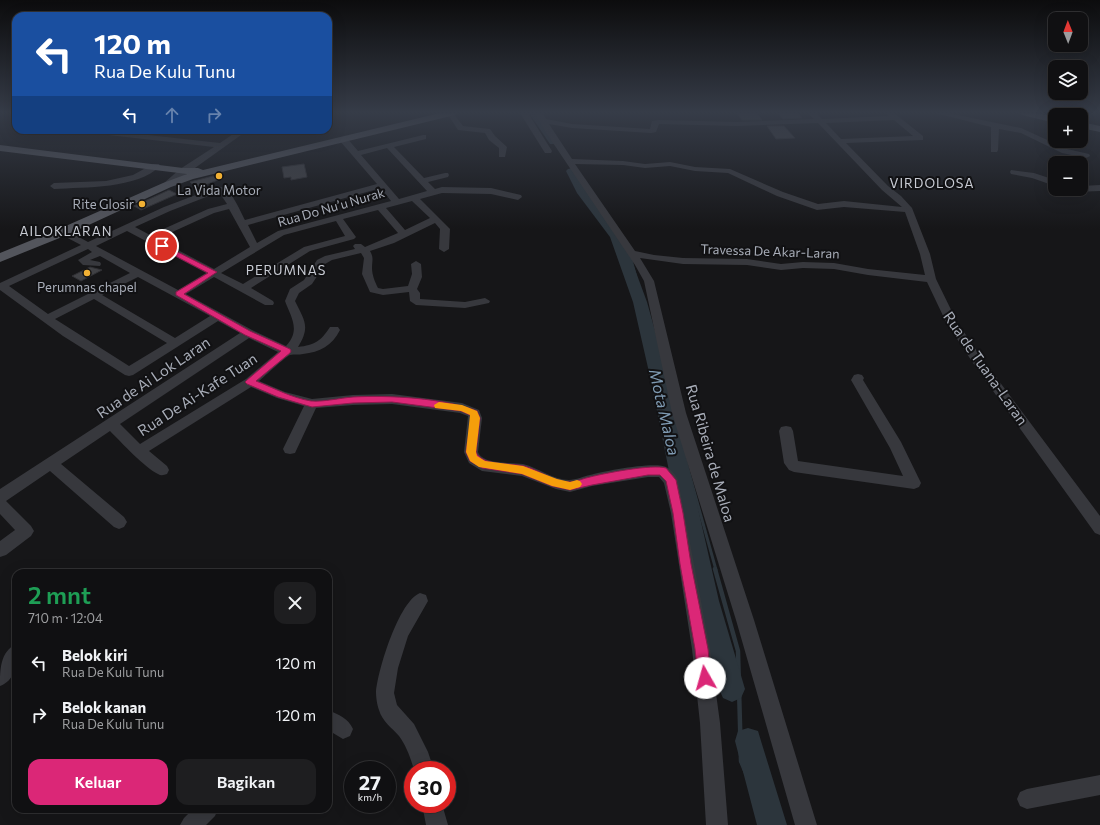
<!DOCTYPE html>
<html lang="id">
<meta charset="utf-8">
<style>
:root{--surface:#101012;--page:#1e1e20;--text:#f1f3f6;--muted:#9c9d9f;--line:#303032;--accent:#db2777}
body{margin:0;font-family:Commissioner,sans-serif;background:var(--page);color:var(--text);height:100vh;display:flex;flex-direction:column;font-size:15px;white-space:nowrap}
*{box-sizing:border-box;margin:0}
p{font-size:13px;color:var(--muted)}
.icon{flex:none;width:22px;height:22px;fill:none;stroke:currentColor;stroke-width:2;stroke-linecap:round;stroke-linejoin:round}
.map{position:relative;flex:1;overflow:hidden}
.details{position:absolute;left:12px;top:569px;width:320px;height:244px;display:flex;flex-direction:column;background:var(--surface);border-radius:12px;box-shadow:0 4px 16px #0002,0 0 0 1px var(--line)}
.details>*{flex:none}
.guide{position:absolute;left:12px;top:12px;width:320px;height:122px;border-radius:12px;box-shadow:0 4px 16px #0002,0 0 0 1px var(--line);background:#1a4fa0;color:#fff;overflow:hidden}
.needle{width:26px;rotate:359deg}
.tools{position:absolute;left:1048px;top:12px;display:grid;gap:8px}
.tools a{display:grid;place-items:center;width:40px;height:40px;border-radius:8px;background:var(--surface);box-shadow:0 4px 16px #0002,0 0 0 1px var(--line);font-size:20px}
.speed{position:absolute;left:344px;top:761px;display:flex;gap:8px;font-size:20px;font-weight:700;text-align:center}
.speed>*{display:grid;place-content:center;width:52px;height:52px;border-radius:50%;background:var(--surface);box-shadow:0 4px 16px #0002,0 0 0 1px var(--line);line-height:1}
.speed small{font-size:10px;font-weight:400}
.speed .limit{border:6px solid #d22;background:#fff;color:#111}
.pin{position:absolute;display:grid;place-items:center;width:34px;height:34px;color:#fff;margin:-17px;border:2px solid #fff;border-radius:50%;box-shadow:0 1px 4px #0007}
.me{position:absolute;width:44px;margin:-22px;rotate:353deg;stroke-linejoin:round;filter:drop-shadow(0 0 3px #0008)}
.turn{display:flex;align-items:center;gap:14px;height:84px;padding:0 16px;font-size:18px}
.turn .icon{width:52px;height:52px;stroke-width:2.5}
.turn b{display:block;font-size:28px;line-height:34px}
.lanes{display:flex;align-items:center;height:38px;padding:0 16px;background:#0003;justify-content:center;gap:20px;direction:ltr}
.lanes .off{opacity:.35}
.round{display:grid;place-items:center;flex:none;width:42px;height:42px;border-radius:12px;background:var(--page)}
.summary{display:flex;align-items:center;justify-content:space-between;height:68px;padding:0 16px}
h1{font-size:24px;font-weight:600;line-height:30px;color:#1e9e55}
.action{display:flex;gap:8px;margin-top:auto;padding:8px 16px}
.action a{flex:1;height:46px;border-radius:12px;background:var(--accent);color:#fff;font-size:16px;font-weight:600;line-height:46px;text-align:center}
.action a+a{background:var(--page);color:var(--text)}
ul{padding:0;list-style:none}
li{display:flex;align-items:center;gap:12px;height:52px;padding:0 16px}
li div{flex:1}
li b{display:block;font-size:15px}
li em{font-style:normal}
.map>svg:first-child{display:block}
</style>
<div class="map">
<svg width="1100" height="825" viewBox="0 0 1100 825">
<rect width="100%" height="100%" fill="#161618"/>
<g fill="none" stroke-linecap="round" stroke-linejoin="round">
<!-- stream-far2 -->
<path stroke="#2c353c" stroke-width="2.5" d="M630 255 663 375"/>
<!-- stream-far1 -->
<path stroke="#2c353c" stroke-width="3" d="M663 374 670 400
M679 437 716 570"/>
<!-- stream -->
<path stroke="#2c353c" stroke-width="4.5" d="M715 569 738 651 741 761 752 787"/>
<!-- river -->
<path fill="#2c353c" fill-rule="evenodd" d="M529 113H539L559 142 558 144H550Z
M572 168 576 169 589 192 623 237 647 302 669 381 719 601 745 689 741 698 732 702 723 698 719 689 695 601 651 381 633 302 610 237 577 193 566 171 568 169Z
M748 728 758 731 761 741 787 825H757L735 741 738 731Z"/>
</g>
<!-- building -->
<path fill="#404145" stroke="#303034" d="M737 113H757L762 120H742Z
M778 113H798L802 118 783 119Z
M767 126H784L795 138 776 139Z
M304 164 307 177 291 180V177L284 178 282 167Z
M213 176 218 180 197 188 190 182Z
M169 190 177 194 141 210 134 206Z
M90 267 102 270 81 281 72 276Z"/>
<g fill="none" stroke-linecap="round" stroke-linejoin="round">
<!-- minor -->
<path fill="#37383d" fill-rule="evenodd" d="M447 113H453L463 126 490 129 495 136 507 147 505 157H499V148L489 140 485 133 458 130Z
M520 113H528L552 151 551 153H545Z
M535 113H543L546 119 572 124 650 129 652 121 659 120 737 122 814 119 808 113H816L822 119 889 116 886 113H894L923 136V140L846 143 888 186 901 196 912 208 930 254 936 279 957 322 981 357 1100 516V535L1095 533 973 363 946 322 927 282 868 275 834 269 803 268 781 270 747 265 683 264 640 258 654 281 686 413 754 620 817 825H795L736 620 672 413 644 281 635 265 545 131ZM894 120 913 136 841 139 826 123ZM818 123 882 190 902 207 844 201 818 204 783 192 730 169 695 167 670 162 645 164 623 161 572 159 549 124 572 128 651 133 656 132 659 124 737 126ZM575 164 623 165 645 168 670 166 695 171 728 173 777 196 817 210 844 207 905 212 920 254 925 275 868 269 834 263 803 262 781 264 747 259 683 258 654 255 635 251Z
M935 113H948L1021 128 1067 149 1089 154 1090 156 1086 158 1062 153 1021 133 999 129 998 150 997 152H991V127Z
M78 130H103L220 143 239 130H248L167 188 163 185 164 183 180 169 214 147 82 132Z
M423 135H426V139L394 147 424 178 445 173H448L449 175 448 177 428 182 435 189 442 187 491 188 521 195 522 197 518 200 491 194 442 193 420 199 450 229 449 249 444 252 439 249 440 229 435 223 394 243 370 251C374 258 372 260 372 268 372 275 375 282 378 288L383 289 408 286 412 274 411 264 416 261 421 264 422 277 417 289 420 293V299L465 302 485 298 490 301 489 303 465 308 416 305 410 301 409 292 383 295 370 292 362 274 364 258 361 253 332 260 325 264 312 284 299 293 295 301C304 320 311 326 298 347 315 345 321 341 330 327H338L340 330C332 346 320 352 303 354 299 355 294 354 290 355 285 357 265 376 259 381L285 392 312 399 353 395 392 394 462 403 479 410 482 418 478 452C483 465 511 462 523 464 539 468 553 480 569 480 576 480 584 476 590 475 603 471 656 461 666 467 671 469 676 475 678 480L710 649 720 723 728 825H706L700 723 692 649 671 513 664 483 659 477H648L592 486 570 492 556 489 522 476 482 471 469 463 464 452 468 416 460 413 392 404 353 405 316 408 295 453 290 454 285 453 283 449 304 406 277 398 251 387 149 451 167 466 169 470 167 474C164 475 161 476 158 474 144 467 122 443 110 431L61 464 124 517 127 522 124 527 119 529 114 527 50 471 6 501 31 526 34 531 31 536 6 555 0 557V541L15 530 0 514V489L240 333 218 321 133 375 129 376 125 375 63 336 0 290V283L81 245 60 234 58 232 60 230H66L88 242 164 207 217 187C230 184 240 211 245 220L377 184 340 141V137H346L358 151ZM387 148 427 191 399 199 361 155ZM381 188 391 201 278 231 257 243 248 225ZM219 192 227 204 208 209 150 235 135 227 170 211ZM412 201 430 218 405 230 386 208ZM229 209 250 247 214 269 157 239 214 213ZM378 210 398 233 365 247 361 244H355L353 246 355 249 325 256 317 260 304 280 290 289 285 301C291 317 301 330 286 346L252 330 186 294 214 277 265 305H273L274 303 273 301 251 288 310 251 354 239 356 237 343 219ZM336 221 345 236 304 247 243 284 221 273 284 235ZM127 231 206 273 178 290 96 246ZM88 249 92 252 78 260 83 265 100 266 101 264 100 262 90 260 100 256 130 273 48 314 9 286ZM138 277 210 316 175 338 102 295ZM94 299 167 343 129 366 55 319ZM249 338 278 352 246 379 140 444 120 424Z
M153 164H159L160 166C138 189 84 187 54 189L50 186 54 183 106 181 133 175Z
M1011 170 1034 173 1055 180V186L1032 178 1011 174 1010 172Z
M1100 185V191L1074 192 1070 189H1081V186Z
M858 374 862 375 864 378 863 380 901 442 921 483 919 487 914 489 794 472 789 470 784 463 779 431 781 427 786 426 791 427 793 431 798 461 903 476 890 448 851 380 854 375Z
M420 593 426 595 428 601 408 636 398 668 394 693 397 705 414 724 428 752 434 770H414C411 759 406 745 399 736 392 728 382 721 379 710 377 705 376 697 376 692 378 669 399 601 420 593Z
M16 644C16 660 18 679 0 686 0 670 0 652 16 644Z
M328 710C339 715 348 718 353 729L350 736 343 739 328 730Z
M1100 775V795L1027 809 1020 806 1017 799 1020 792 1027 789Z
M422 804H442L448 825H426Z
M193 809H218L215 816 206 825H180L184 818Z"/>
<!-- major -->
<path fill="#53555c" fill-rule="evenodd" d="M440 113H457L455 115 193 179 171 187 67 235 0 262V253L59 229 163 183 187 174 0 151V145L183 168H198L203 170Z
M1020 113H1037L1055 117V123L1022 115Z
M1081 122 1100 126V132L1081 128Z"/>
</g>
<!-- sky -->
<linearGradient id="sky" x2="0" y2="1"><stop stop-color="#0c0c0d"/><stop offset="0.49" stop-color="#363c48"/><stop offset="1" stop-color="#363c48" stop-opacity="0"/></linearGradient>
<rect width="1100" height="229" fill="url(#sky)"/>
<!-- route -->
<path fill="#db2777" stroke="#8e194d" d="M162 244 217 272 184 294 250 331 290 349 291 351 290 353 256 381C274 388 292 398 311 401 324 402 340 398 353 397 389 395 444 398 477 411L480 418 476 452C481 466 511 463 524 466 539 470 554 482 570 482 576 482 584 478 590 477 606 473 652 464 666 468L676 480 683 513 691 564 708 649 711 678 709 683 705 685 700 683 698 678 695 649 680 564 673 513 666 481 660 475H648L592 485 570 490 552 486 522 474 482 468 470 461 466 452 471 418 470 415 461 411 392 402 353 403 312 407 278 397 247 384 245 382 247 380 281 351 245 335 176 295V292L208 273 160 248V245Z"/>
<!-- slow -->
<path fill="#f59e0b" d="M439 402 462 405 477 411 480 418 476 452 477 456 485 461 523 466 557 479 570 482 577 480 580 481 582 484 580 487 570 490 552 486 522 474 479 467 470 461 466 452 470 415 461 411 435 408 434 405Z"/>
<!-- markers -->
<g fill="#f2b134" stroke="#111113" stroke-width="1.5">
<circle cx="219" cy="176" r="4"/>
<circle cx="142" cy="204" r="4"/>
<circle cx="87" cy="273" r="4"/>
</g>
<g text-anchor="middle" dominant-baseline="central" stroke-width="4" stroke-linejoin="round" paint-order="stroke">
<!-- far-neighbourhood labels -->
<g font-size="13" letter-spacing="1" fill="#c9ccd4" stroke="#111113">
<text x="932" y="183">VIRDOLOSA</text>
<text x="66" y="231">AILOKLARAN</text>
<text x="286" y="270">PERUMNAS</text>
</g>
<!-- far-poi labels -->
<g font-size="13" fill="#a8adb8" stroke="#111113">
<text x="219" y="190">La Vida Motor</text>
<text x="134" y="204" text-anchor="end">Rite Glosir</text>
<text x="87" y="287">Perumnas chapel</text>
</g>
<!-- far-street labels -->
<g font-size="13" fill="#a8adb8" stroke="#111113">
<text transform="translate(331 207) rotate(-16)">Rua Do Nu’u Nurak</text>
<text transform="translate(770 251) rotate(2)">Travessa De Akar-Laran</text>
</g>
<!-- street labels -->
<g font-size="15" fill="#a8adb8" stroke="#111113">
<text transform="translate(986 368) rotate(55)">Rua de Tuana-Laran</text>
<text transform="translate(153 377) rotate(-34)">Rua de Ai Lok Laran</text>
<text transform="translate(197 394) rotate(-33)">Rua De Ai-Kafe Tuan</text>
<text transform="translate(711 453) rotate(74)">Rua Ribeira de Maloa</text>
</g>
<!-- water labels -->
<g font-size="16" font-style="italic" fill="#7f9bb3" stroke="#111113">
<text transform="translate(665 412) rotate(77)">Mota Maloa</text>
</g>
</g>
</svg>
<div class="tools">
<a><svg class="needle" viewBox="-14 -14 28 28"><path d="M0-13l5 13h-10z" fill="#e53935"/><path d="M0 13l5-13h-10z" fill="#9c9d9f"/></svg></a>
<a><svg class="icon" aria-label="layers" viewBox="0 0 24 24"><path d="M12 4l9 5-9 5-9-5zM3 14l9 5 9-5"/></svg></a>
<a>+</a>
<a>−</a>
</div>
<div class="speed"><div>27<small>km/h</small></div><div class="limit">30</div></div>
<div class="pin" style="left:162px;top:246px;background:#d93025"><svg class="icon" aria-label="arrive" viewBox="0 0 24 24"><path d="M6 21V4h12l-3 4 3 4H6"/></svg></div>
<svg class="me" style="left:705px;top:678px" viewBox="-20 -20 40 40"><circle r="19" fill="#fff"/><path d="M0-13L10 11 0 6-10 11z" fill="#db2777"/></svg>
<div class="guide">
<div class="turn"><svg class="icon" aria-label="left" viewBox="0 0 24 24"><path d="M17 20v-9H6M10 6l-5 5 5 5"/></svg><div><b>120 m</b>Rua De Kulu Tunu</div></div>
<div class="lanes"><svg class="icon" aria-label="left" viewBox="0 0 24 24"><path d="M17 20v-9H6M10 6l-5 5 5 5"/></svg><svg class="icon off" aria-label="ahead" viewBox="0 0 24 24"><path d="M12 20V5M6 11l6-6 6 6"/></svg><svg class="icon off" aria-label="right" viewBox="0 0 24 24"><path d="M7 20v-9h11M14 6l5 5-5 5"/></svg></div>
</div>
<section class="details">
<div class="summary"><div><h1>2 mnt</h1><p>710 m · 12:04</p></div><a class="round"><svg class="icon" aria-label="close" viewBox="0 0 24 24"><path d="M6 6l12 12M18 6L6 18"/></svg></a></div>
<ul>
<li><svg class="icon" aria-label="left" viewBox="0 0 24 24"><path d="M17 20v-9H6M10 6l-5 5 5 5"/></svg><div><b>Belok kiri</b><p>Rua De Kulu Tunu</p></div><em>120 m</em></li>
<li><svg class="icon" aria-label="right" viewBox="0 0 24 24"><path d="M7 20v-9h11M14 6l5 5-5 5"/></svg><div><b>Belok kanan</b><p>Rua De Kulu Tunu</p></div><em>120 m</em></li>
</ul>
<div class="action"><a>Keluar</a><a>Bagikan</a></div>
</section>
</div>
